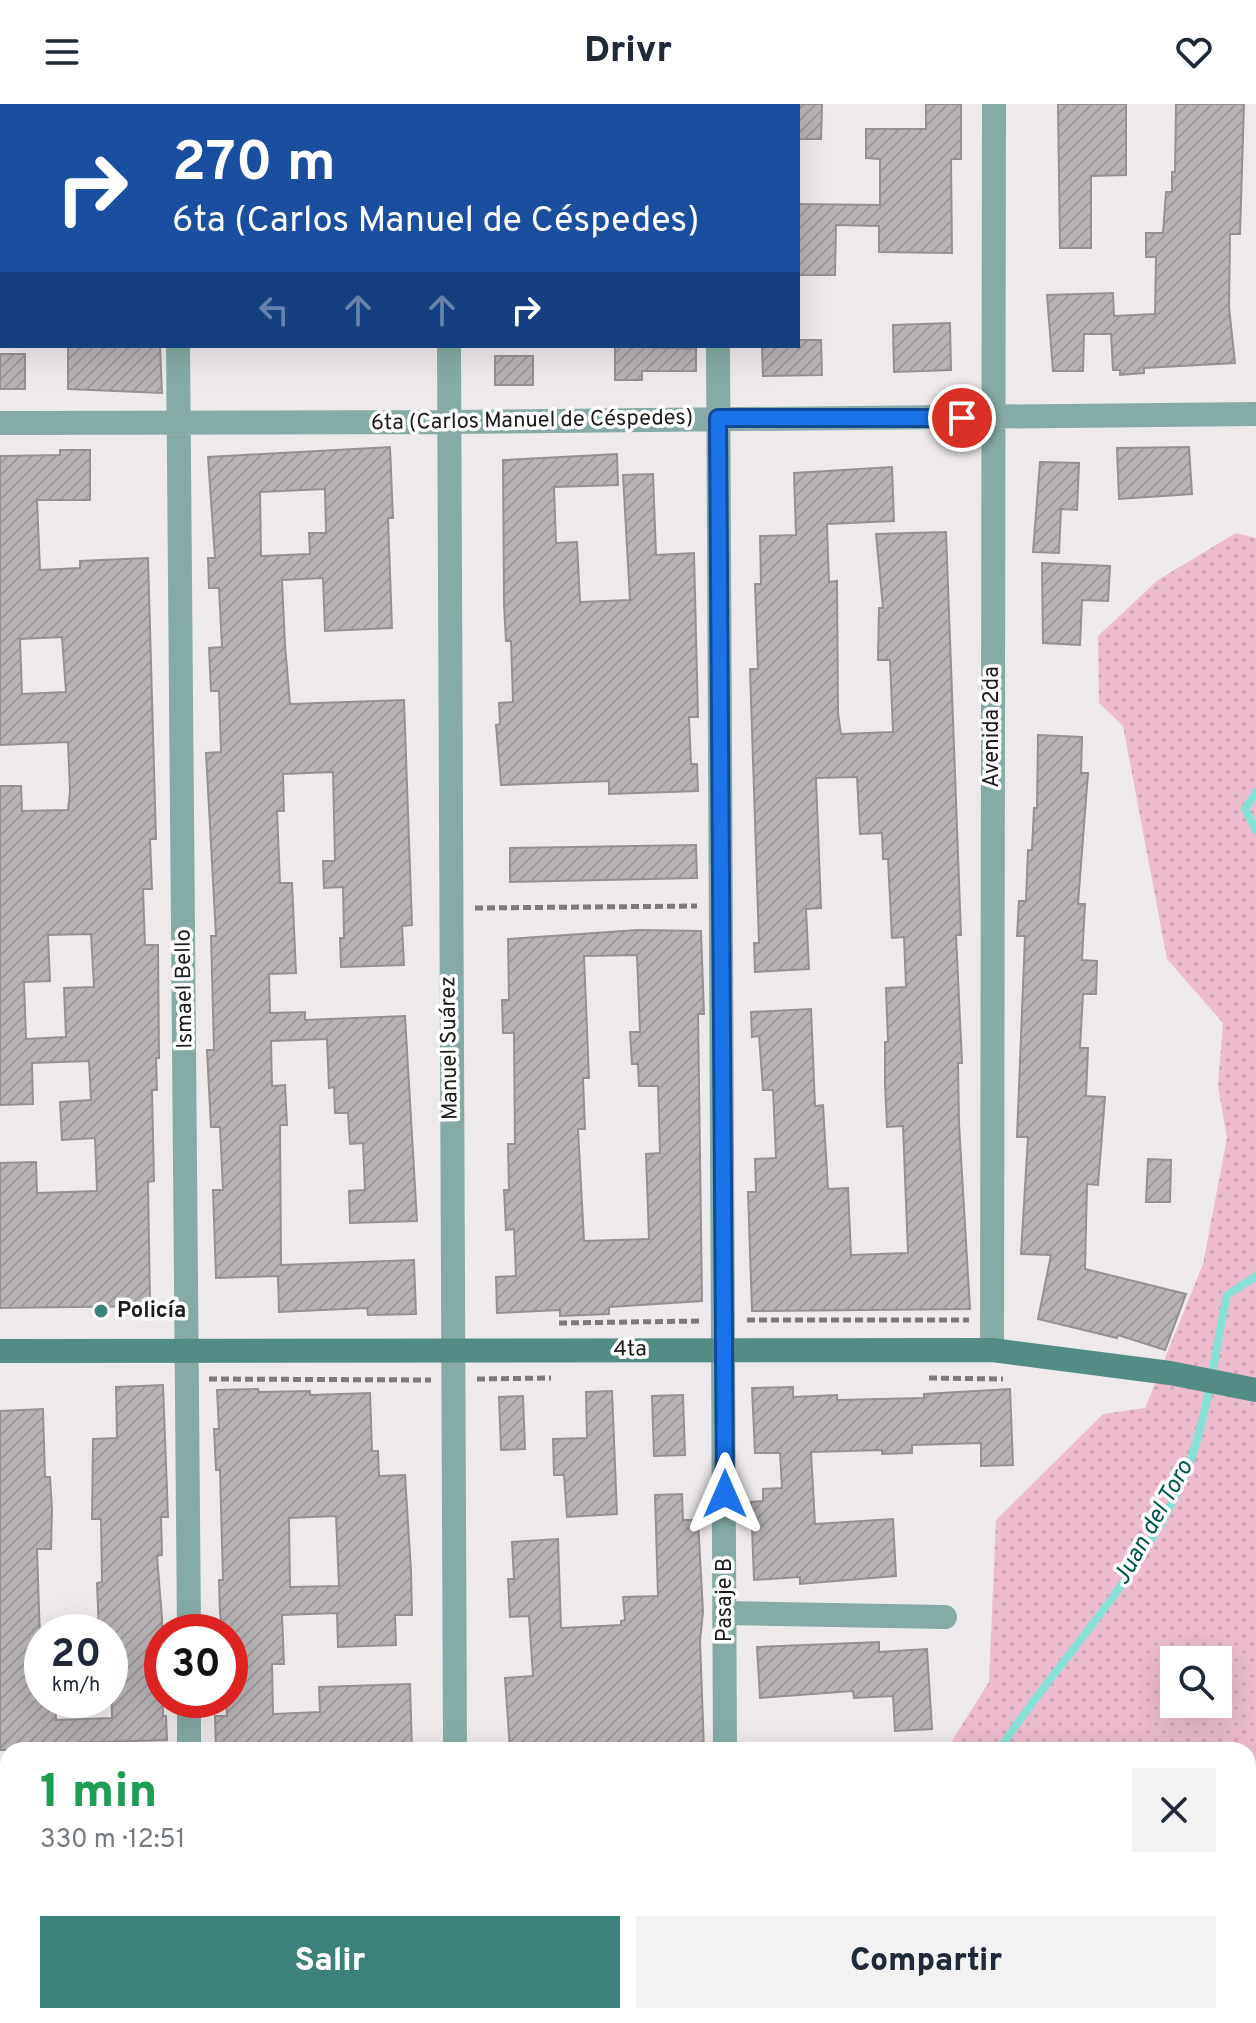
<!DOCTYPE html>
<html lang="es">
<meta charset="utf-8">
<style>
:root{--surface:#fff;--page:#f2f2f3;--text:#1f2937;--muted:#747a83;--accent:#3b827a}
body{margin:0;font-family:Overpass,sans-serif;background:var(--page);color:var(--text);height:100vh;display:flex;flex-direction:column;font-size:30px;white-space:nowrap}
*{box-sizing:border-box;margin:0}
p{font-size:26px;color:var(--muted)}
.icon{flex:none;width:44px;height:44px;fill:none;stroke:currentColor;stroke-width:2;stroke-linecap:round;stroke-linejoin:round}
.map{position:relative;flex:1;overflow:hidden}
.sheet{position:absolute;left:0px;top:1638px;width:1256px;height:282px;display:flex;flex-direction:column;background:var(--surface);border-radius:24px 24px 0 0;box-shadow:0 8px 32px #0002}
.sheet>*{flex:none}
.guide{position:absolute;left:0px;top:0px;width:800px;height:244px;box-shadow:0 8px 32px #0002;background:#1a4fa0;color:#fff;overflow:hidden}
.controls{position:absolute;left:1160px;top:1542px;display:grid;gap:16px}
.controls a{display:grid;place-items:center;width:72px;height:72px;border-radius:0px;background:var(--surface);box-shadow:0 8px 32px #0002;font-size:40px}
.speed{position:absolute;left:24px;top:1510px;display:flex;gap:16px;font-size:40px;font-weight:700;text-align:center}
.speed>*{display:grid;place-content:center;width:104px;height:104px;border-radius:50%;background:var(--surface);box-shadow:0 8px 32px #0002;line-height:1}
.speed small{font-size:20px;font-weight:400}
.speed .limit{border:12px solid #d22;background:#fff;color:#111}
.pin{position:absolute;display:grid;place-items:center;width:68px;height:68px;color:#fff;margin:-34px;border:4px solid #fff;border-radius:50%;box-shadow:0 2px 8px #0007}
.me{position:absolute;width:88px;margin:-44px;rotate:0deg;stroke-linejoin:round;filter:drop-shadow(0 0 6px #0008)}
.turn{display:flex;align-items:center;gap:28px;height:168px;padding:0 40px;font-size:36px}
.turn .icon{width:104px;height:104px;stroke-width:2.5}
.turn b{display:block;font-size:56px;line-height:68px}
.lanes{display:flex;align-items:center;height:76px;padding:0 40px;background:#0003;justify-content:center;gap:40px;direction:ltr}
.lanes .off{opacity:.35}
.round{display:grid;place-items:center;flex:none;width:84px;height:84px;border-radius:0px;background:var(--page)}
.head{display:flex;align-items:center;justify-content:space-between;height:136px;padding:0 40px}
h1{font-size:48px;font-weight:800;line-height:60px;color:#1e9e55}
.button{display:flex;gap:16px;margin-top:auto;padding:16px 40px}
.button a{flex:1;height:92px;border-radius:0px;background:var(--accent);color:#fff;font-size:32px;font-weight:800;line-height:92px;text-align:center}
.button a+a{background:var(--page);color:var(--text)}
header{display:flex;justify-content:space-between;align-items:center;height:104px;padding:0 40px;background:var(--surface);font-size:36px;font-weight:800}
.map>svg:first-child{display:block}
</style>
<header><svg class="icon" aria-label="menu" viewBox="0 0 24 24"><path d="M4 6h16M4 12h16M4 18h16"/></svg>Drivr<svg class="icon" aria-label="heart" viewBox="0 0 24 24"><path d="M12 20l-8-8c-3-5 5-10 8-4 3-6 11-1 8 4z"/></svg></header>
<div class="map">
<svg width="1256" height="1919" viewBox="0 0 1256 1919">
<defs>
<pattern id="industrial-furrows" width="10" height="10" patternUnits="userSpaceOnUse" patternTransform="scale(2)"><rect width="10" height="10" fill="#e7dadf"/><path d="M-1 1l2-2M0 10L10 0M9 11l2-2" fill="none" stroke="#c6babf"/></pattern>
<pattern id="grass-dots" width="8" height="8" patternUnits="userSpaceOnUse" patternTransform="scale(2)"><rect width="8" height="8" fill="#edbcce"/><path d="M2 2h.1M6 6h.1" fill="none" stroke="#cba1b0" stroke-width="1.8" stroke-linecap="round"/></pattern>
<pattern id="building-hatch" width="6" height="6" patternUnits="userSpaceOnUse" patternTransform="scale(2)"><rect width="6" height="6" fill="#b8b4b5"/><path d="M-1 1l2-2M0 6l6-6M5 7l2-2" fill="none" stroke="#9e9a9b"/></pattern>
</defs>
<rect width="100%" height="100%" fill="#eeeaeb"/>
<!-- industrial -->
<path fill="url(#industrial-furrows)" d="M1248 1904 1256 1907V1919H935V1912H1248Z"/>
<!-- grass -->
<path fill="url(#grass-dots)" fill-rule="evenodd" d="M1236 429 1256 434V1907L1248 1904V1646H946L989 1578 996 1416 1103 1310 1145 1304 1203 1160 1227 1034 1218 982 1223 919 1167 855 1123 622 1099 599 1098 532 1158 476ZM1174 1556H1218V1600H1174Z
M741 1912H935V1919H740Z"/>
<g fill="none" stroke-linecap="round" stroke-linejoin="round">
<!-- stream -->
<path stroke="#85e1d6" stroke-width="8" d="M1256 688 1245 705 1256 726
M999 1646C1062 1550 1149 1467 1190 1357 1209 1304 1215 1246 1227 1191L1256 1172
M806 1919 813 1912"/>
</g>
<!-- building -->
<path fill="url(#building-hatch)" stroke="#959193" stroke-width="2" fill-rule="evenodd" d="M798 0H822L821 35H798Z
M926 0H961V55H951L952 149 879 148V122L836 121 835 171H798V100L880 101V55L866 54V25H926Z
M1058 0H1126V71L1091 72V144H1060Z
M1176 0H1244L1240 130H1230L1229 203 1235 259 1144 264V269L1120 271V266H1113L1111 230H1084L1083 267H1053L1047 191 1113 189 1114 212 1155 210 1156 153H1146V129H1163L1166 88H1172V68H1175Z
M950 219 951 266 894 268 893 221Z
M798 236H821L822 271 763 272 762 242H798Z
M68 242H160L162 289 68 285Z
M615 242 696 245V267H642V276H615Z
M0 250H25V285H0Z
M495 252H533V281H495Z
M390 343 393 414H388L392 524 325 527 323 474 282 476 285 541 290 600 404 596 412 821 402 822 404 861 341 863 340 834H344L343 783 324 784 323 757H335L333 668 283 670 284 707H277L280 779H292L296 869 269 870 270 909 305 908V916L405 912 417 1117 350 1119 349 1087 365 1086 363 1039 350 1040 348 1009H335L334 983 329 984 327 935 271 937 272 982 285 981 287 1021H280L281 1161 414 1156 416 1210 368 1211 367 1204 279 1208 278 1172 216 1174 213 1086H223L220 1023H211L207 946H214L211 832H216L206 649 221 648 219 587H211L209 544 222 543 219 484H209L208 454H215L208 353ZM325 385 326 429H309L310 450 261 452 260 388Z
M1189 343 1192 390 1119 395 1117 344Z
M60 346H90V396H37L40 466 80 464V457L148 454 156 735H150L152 785H143L145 841H158L159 954H156L157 986H152L154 1077 148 1078 150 1202 0 1204V1059L36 1058 37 1089 97 1087 95 1034 62 1036 60 998 91 996 89 957 32 959 33 1000 0 1001V682H21L22 707 68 706 70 688 68 638 0 641V352L60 351ZM62 533 66 588 22 590 20 535ZM91 830 94 883 64 884 66 933 26 935 24 878 50 877 48 831Z
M617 350 618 381 554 383 556 439 577 438 580 498 630 496 623 371 653 370 656 451 694 449 698 613H689L691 660H697L698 687 609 690V677L501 681 496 621 500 620 499 599 513 598 511 537H506L504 501 503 356Z
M1040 358 1079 359 1077 406 1061 405 1059 449 1033 448Z
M892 363 894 417 827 420 829 478 837 477 838 609 841 630 893 628 890 556H878L879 504H883L876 430 946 428 961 831H956L962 959H958L959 1020 970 1205 752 1207 748 1088H756L755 1055 776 1054 773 986H763L759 932 752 933 751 908 811 905 815 1002 823 1001 828 1085 848 1084 851 1151 908 1149 903 1022 887 1023 885 980V938H888L886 884 906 883 904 833 892 834 888 755H883L882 729 860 730 857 673 816 674 821 804 806 805 809 865 755 868 754 839H759L750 565H758L755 480H761L760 432 796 431 794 369Z
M1042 459 1110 462 1108 497 1082 496 1080 541 1043 539Z
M1038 631 1082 633 1081 669H1088L1078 800H1085L1082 856 1097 857 1096 890H1083L1080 944H1088L1086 992 1105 993 1098 1081 1087 1080 1085 1165 1186 1190 1165 1246 1118 1231 1117 1234 1038 1215 1051 1151 1021 1150 1028 1033H1017L1025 832H1017L1019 797H1026L1028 746H1032L1034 704H1037Z
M696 741 697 774 510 778V744Z
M638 826 701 827 704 910H698L702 1197 609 1203V1210L560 1212V1206L497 1209 496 1173 516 1172 514 1125 506 1126 504 1086H509L508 1040H515L514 929H503L502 896H509L508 835ZM637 851 640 928H630L632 960H638L639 982H658L660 1049 646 1050 649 1135 584 1137 578 1025H585L583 974H589L584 852Z
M1148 1055 1171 1056 1170 1098H1146Z
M163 1281 168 1413H161L162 1451 157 1452 162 1514 163 1612H166L167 1636 69 1639V1646H0V1307L43 1305 45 1373H50L52 1406 51 1445H37L42 1596H55L56 1616 112 1614 110 1528H99L97 1479 102 1478 101 1415H92L93 1335 117 1334 116 1283Z
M793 1283V1293L837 1291V1296L924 1294V1290L1010 1285 1013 1361 981 1362V1339L912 1341V1349L882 1350V1346L811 1348 815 1420 893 1415 896 1472 800 1480V1473L754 1476 751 1398 763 1397V1385L782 1384 780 1349H755L752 1284Z
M258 1285 259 1288 310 1287V1291L370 1289 372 1347H378L379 1372 405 1371 411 1467 412 1511H395L396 1541 338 1543 337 1509 282 1511 284 1560H272L273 1610 320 1608 319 1583 410 1580 412 1646H312V1643L216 1646 215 1612H227L226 1596H230V1528H223L220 1510 219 1476H223L220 1366H216L214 1325H219L217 1286ZM336 1412 339 1482 290 1483 289 1414Z
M612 1287 617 1410 567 1413 564 1371H554L553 1335 587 1334 586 1288Z
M683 1291 685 1351 654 1352 652 1292Z
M523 1292 525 1345 501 1346 499 1293Z
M682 1390 683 1416H698L703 1508 700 1537 704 1646H510L505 1574 533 1572 529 1512 510 1513 508 1475H514L512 1438 558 1435 561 1524 621 1521V1517L625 1516 623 1493 658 1492 655 1391Z
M879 1538V1548L927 1545 932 1625 895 1627 893 1592 854 1594 853 1587 760 1594 757 1543Z"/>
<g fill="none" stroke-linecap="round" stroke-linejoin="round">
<!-- path -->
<path stroke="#7d7a7b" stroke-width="5" stroke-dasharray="8 4" stroke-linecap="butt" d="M475 804 697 802
M747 1216H969
M559 1219 701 1217
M929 1274 1003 1275
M209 1275 431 1276
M477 1275 551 1274
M726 1919 727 1912"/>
<!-- street -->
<path stroke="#86aba6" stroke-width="24" d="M179 2V0
M450 2V0
M720 2V0
M178 242 189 1528
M449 242 455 1646
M718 242 725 1646
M0 319 448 318 1256 310
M992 1246 994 0
M724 1509 945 1513
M189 1646V1596
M457 1912V1919
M189 1919V1912"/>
<!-- secondary -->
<path stroke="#528c85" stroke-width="24" d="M0 1247 992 1246 1170 1269 1256 1286"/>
</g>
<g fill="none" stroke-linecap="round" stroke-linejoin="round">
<defs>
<path id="route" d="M725 1390 718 314H962"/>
</defs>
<!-- route casing -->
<use href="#route" stroke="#114b97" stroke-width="20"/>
<!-- route -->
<use href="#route" stroke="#1a73e8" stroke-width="14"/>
</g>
<!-- markers -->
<circle fill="#3b827a" stroke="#fff" stroke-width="3" cx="101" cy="1207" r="8"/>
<g text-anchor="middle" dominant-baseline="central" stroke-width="7" stroke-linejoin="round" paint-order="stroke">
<!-- street labels -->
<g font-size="22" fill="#1c1b1b" stroke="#fff">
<text transform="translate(532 317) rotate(-1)">6ta (Carlos Manuel de Céspedes)</text>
<text transform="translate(992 623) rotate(-90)">Avenida 2da</text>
<text transform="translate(185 885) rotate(-91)">Ismael Bello</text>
<text transform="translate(450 944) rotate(-91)">Manuel Suárez</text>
<text transform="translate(630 1246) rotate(-1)">4ta</text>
<text transform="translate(725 1496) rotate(-90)">Pasaje B</text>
</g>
<!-- poi labels -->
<g font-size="22" font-weight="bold" fill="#1c1b1b" stroke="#fff" text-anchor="start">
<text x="117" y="1207">Policía</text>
</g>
<!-- water labels -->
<g font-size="24" font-style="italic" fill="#00564f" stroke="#fff">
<text transform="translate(1154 1419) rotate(-61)">Juan del Toro</text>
</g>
</g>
</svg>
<div class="controls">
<a><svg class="icon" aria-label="search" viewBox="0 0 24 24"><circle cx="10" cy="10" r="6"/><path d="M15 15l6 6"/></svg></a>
</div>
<div class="speed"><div>20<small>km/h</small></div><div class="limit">30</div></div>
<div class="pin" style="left:962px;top:314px;background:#d93025"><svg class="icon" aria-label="arrive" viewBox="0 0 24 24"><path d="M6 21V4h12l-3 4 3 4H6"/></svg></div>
<svg class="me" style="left:725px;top:1390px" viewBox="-20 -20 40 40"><path d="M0-17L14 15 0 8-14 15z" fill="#1a73e8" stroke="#fff" stroke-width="4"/></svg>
<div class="guide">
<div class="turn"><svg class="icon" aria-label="right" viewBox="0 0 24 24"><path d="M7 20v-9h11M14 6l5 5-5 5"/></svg><div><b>270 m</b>6ta (Carlos Manuel de Céspedes)</div></div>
<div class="lanes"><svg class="icon off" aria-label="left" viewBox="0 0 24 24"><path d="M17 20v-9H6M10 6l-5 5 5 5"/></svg><svg class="icon off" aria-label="ahead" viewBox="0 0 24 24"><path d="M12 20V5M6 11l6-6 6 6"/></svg><svg class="icon off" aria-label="ahead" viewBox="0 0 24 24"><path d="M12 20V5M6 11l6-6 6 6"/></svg><svg class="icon" aria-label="right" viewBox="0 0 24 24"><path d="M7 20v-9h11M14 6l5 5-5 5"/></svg></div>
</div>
<section class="sheet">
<div class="head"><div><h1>1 min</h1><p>330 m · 12:51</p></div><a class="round"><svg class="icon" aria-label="close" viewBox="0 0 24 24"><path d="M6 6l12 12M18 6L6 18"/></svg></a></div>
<div class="button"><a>Salir</a><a>Compartir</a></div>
</section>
</div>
